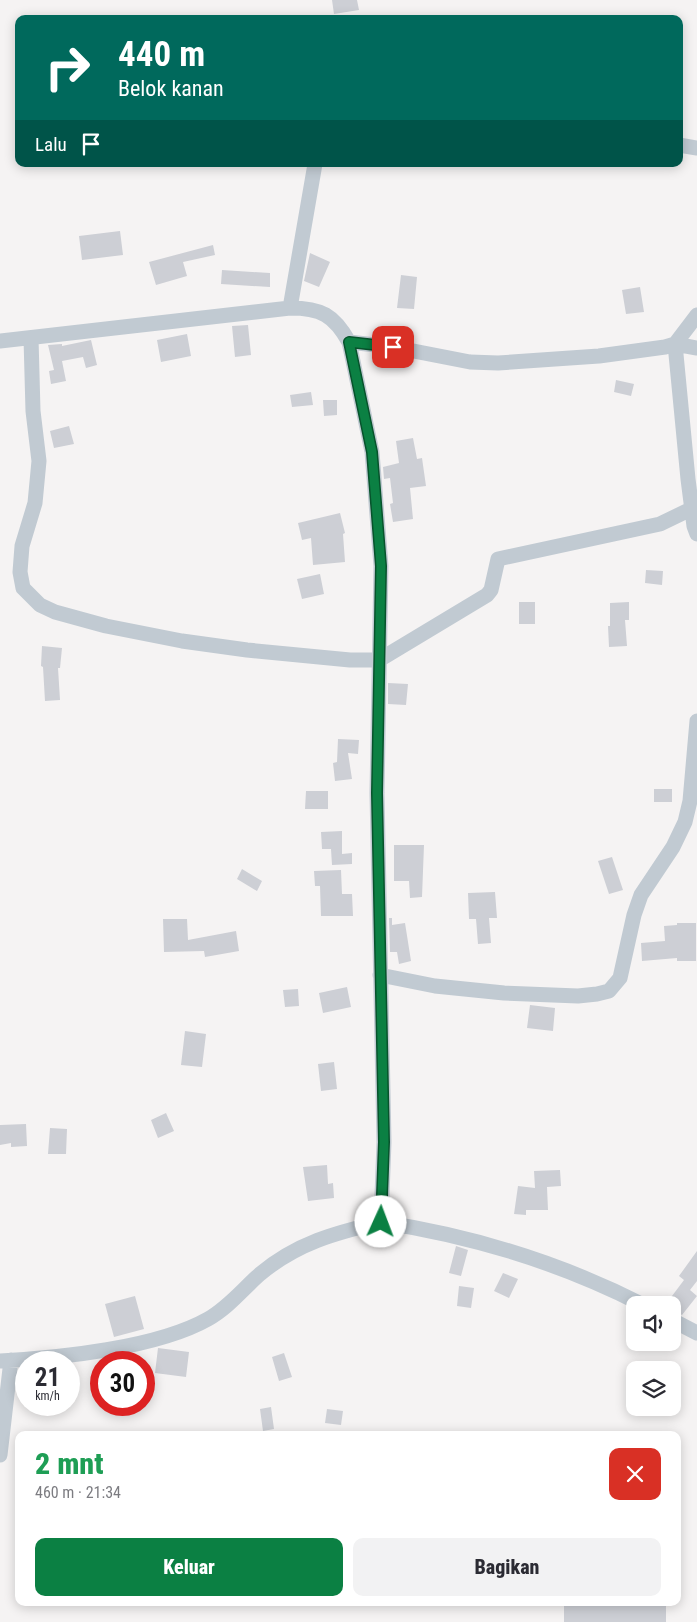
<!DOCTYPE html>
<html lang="id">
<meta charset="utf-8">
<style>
:root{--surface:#fff;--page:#f2f2f3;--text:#2b2b33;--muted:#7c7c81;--accent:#0b8043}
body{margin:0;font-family:"Roboto Condensed",sans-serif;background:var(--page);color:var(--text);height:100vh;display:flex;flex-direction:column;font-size:19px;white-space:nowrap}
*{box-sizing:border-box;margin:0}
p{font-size:16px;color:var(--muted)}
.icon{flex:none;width:28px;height:28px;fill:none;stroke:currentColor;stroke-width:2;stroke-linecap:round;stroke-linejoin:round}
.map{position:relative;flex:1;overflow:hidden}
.panel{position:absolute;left:15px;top:1431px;width:666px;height:175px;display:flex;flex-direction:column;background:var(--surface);border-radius:10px;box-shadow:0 2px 12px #0003}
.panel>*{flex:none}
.guide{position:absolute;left:15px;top:15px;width:668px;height:152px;border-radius:10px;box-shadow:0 2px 12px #0003;background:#00695c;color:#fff;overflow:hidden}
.controls{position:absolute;left:626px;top:1296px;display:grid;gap:10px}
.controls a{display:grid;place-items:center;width:55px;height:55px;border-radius:10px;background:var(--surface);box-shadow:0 2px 12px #0003;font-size:25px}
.speed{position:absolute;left:15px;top:1351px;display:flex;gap:10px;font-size:25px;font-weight:700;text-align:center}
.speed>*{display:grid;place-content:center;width:65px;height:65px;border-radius:50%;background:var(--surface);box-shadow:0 2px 12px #0003;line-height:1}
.speed small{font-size:12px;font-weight:400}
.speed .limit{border:8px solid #d22;background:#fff;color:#111}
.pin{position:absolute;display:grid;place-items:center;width:42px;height:42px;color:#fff;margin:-21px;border-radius:10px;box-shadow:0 2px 8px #0006}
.me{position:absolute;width:55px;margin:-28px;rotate:2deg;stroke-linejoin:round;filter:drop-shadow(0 0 4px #0008)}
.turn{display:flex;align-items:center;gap:18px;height:105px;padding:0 20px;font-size:22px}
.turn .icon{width:65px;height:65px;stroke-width:2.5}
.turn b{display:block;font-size:35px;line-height:42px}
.then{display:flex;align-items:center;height:48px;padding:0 20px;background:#0003;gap:10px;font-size:19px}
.round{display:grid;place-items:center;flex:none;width:52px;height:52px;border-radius:10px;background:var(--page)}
.summary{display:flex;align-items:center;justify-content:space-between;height:85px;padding:0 20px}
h1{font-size:30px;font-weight:800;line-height:38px;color:#1e9e55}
.primary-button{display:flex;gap:10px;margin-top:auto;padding:10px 20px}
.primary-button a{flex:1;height:58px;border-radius:10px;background:var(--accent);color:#fff;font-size:20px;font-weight:800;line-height:58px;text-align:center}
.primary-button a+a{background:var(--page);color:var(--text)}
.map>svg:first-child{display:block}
</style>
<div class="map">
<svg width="697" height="1622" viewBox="0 0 697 1622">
<rect width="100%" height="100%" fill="#f5f3f3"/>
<!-- building -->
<path fill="#cdcfd5" d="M332 0H357L359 10 334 14Z
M120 231 123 255 82 260 79 236Z
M213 245 215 255 183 262 187 276 156 285 149 262Z
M310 253 330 262 319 287 304 281Z
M222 270 270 273V287L221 284Z
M401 275 417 277 414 309 397 308Z
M640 287 644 312 626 314 622 290Z
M248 325 251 355 235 357 232 326Z
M187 334 191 356 161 362 157 340Z
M91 340 97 365 86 368 83 357 62 361 66 381 51 384 49 371 54 370 48 345 62 344V346Z
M616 380 634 384 631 396 614 392Z
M311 392 313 405 292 407 290 395Z
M323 400H337V415L324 416Z
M69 426 74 444 54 448 50 431Z
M413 438 417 459 422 458 426 486 410 488 413 519 393 522 390 504 393 503 390 478 384 479 383 467 399 463 396 441Z
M340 513 345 533 343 534 345 562 313 565 311 538 302 540 298 523Z
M646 570 663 571 662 585 645 583Z
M320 574 324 594 302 599 297 579Z
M519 602H535V624H519Z
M629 602V620H625L627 646 609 647 608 626H610V603Z
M42 646 62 648 60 668H58L60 700 45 701 43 667 41 666Z
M388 683 408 684 406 705 388 704Z
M338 739 359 740 358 754 348 753 352 779 335 781 333 763 337 762Z
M654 789H672V802H654Z
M306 791H328V809H305Z
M342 831V854L352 853V864L332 865 331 849H322L321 832Z
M394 845H424L422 897 410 898 409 881H394Z
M612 857 623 890 609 894 598 861Z
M242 869 262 881 257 891 237 879Z
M341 870 342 894H352L353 916H321L320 886H315L314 871Z
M495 892 497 918H489L491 943 478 944 476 919H469L468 893Z
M389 918H392V925L405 923 411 961 399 964 397 952H390Z
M163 919H187L188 940 236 931 239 951 205 957 204 951 164 952Z
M677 923H696V961H677V958L642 961 641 943 665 941 664 926 677 925Z
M347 987 351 1007 323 1013 319 993Z
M298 989 299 1006 285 1007 283 990Z
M530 1005 555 1008 553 1031 527 1028Z
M185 1031 206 1034 202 1067 181 1065Z
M334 1062 337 1089 321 1091 318 1064Z
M166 1113 174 1131 158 1138 151 1120Z
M26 1124 27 1146 11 1147V1143L0 1145V1125Z
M50 1128 67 1129 66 1154H48Z
M327 1165 328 1184 333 1183 334 1198 308 1201 303 1167Z
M560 1170 561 1186 547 1187 548 1210H526V1215L514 1214 518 1186 535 1188 534 1171Z
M456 1246 468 1250 461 1276 449 1273Z
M697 1251V1281L690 1290 697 1296 682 1315 672 1309V1305L666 1304 684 1280 679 1276Z
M503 1273 518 1279 509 1298 494 1291Z
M459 1286 474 1288 471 1308 457 1306Z
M135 1296 144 1329 114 1337 105 1304Z
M158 1348 189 1352 186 1377 155 1373Z
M284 1353 292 1377 279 1381 272 1357Z
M271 1407 274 1429 263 1431 260 1409Z
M327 1409 343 1411 341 1425 325 1423Z
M564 1602H666V1622H564Z"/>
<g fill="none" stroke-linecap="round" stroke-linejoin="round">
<!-- minor -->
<path stroke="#c1cad2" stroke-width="15" d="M679 145 697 148
M290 308 315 164
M31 338 33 411 39 461 35 503 22 546 20 572 23 588 40 605 55 612 106 626 182 641 247 650 350 660H379L487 595 491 590 498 559 660 524 691 509
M0 341 290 308C321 308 334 315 349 342L372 452 381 566 377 793 384 1142 381 1222C472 1236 561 1263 643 1305
M349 342 393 347 470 362 498 363 599 356 665 347 675 344 697 315
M697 348 675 344 688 479 694 526 697 534
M380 975 435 986 504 993 578 996 597 994 609 991 620 978 634 915 641 895 673 847 685 822 690 801 697 721
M672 1320 697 1333
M0 1361C59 1358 157 1348 208 1319 228 1308 243 1289 260 1274 297 1243 335 1233 381 1222
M0 1455 11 1360"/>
</g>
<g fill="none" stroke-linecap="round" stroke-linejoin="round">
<defs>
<path id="route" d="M381 1222 384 1142 377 793 381 566 372 452 349 342 393 347"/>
</defs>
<!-- route casing -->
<use href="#route" stroke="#07532c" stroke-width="12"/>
<!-- route -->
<use href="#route" stroke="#0b8043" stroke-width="9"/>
</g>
</svg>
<div class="controls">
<a><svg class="icon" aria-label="sound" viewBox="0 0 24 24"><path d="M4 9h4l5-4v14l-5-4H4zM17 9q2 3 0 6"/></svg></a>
<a><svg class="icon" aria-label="layers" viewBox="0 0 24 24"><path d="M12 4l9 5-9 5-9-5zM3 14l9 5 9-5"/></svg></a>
</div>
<div class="speed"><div>21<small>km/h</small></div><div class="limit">30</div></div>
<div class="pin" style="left:393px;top:347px;background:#d93025"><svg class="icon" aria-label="arrive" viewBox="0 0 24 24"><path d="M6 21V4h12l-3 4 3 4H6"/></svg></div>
<svg class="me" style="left:381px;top:1222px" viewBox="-20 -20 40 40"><circle r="19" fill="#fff"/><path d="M0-13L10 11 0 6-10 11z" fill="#0b8043"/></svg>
<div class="guide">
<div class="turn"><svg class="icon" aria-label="right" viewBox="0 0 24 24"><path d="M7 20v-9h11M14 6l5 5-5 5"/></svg><div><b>440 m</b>Belok kanan</div></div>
<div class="then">Lalu<svg class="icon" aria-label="arrive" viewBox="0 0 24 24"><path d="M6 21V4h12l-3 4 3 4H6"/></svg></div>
</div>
<section class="panel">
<div class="summary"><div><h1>2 mnt</h1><p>460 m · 21:34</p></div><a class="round" style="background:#d93025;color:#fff"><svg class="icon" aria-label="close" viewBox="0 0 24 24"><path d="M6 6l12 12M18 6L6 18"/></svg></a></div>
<div class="primary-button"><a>Keluar</a><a>Bagikan</a></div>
</section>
</div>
